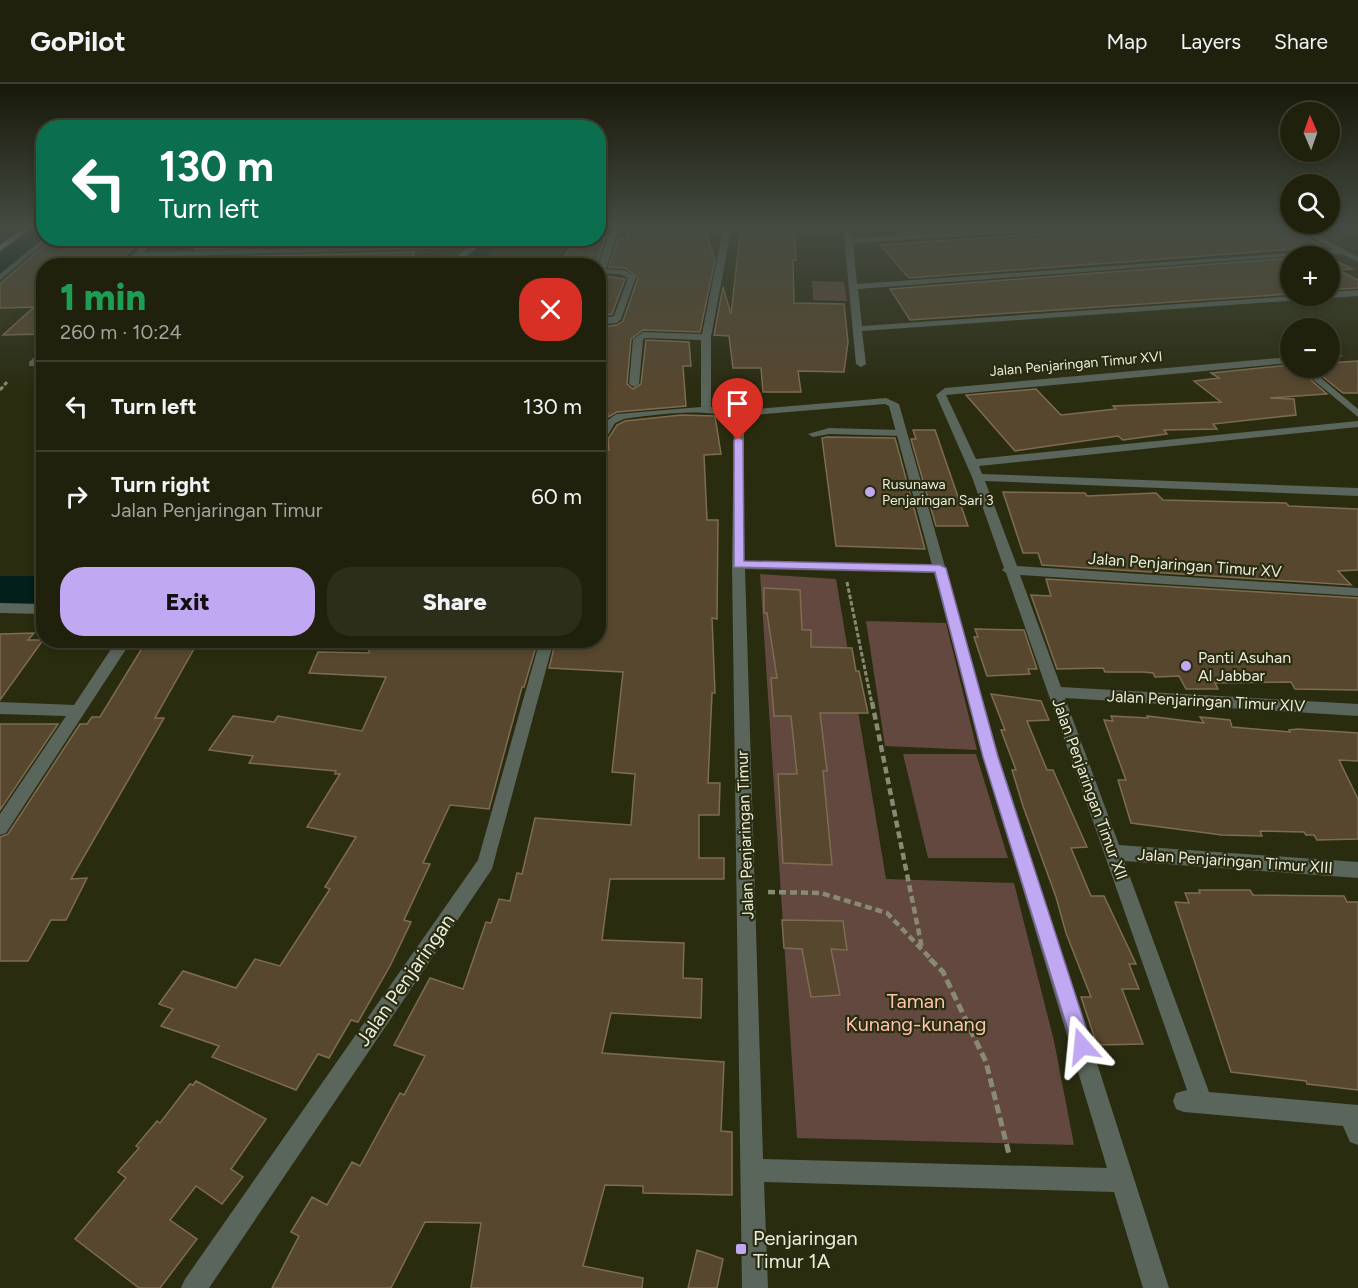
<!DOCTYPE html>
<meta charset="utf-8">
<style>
:root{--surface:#20210c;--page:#2d2e1a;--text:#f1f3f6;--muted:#a2a39d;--line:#3d3e2d;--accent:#c1a8f3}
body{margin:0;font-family:Figtree,sans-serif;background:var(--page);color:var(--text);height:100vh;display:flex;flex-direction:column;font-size:22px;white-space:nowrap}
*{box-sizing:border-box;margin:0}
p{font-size:20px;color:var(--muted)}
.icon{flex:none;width:33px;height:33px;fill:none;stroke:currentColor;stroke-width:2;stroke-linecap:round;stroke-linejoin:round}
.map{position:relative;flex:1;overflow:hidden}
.sheet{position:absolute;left:36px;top:174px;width:570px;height:390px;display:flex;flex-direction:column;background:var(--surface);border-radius:24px;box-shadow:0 3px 9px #0003,0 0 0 2px var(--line)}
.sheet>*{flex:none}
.guide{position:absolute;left:36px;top:36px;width:570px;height:126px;border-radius:24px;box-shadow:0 3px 9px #0003,0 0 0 2px var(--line);background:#0b6e4f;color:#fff;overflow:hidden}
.needle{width:39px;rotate:358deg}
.fabs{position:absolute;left:1280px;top:18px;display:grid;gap:12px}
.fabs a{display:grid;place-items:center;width:60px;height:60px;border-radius:50%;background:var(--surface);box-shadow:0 3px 9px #0003,0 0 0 2px var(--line);font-size:30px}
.pin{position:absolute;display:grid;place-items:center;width:51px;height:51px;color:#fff;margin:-62px -26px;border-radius:50% 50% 50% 0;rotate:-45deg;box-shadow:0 0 6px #0007}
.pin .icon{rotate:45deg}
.me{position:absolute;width:66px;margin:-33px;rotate:342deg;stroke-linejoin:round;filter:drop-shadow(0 0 4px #0008)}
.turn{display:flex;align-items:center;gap:21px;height:126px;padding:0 24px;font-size:27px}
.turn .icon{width:78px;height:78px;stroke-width:2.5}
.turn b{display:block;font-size:42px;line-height:51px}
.round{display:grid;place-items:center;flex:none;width:63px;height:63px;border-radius:24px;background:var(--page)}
.summary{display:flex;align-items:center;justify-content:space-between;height:102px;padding:0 24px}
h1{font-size:36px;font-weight:800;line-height:45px;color:#1e9e55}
.primary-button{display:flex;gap:12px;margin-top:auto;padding:12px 24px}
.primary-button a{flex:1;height:69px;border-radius:24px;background:var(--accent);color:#111;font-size:24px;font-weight:800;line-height:69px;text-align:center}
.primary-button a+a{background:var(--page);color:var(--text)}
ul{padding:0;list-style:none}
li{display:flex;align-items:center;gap:18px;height:90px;padding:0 24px;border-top:2px solid var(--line)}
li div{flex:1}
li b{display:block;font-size:22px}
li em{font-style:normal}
header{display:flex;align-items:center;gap:36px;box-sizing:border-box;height:84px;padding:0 30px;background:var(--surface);border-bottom:2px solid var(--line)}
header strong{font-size:28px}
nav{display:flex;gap:33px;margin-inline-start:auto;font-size:21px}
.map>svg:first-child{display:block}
</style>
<header>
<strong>GoPilot</strong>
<nav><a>Map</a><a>Layers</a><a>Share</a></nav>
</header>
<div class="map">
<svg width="1358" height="1204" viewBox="0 0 1358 1204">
<rect width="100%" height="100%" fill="#2a2c10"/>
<!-- built -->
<path fill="#30310d" d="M43 144 44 154 98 155 44 182 43 203 0 243V179Z"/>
<!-- green -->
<path fill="#62483e" d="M812 197 844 198 847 217 813 216Z
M760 490 836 495 886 795 1014 799 1054 957 1074 1061 797 1054Z
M866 537 946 539 977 666 885 662Z
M903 670H976L1008 774H928Z"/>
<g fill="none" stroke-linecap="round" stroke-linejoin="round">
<!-- river -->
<path fill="#031f1b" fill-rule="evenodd" d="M44 141V154H49L9 187 0 190V170L36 142Z
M477 154H504L486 172 493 182H465L461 170Z
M0 492H44V520H0Z"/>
</g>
<!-- building -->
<path fill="#57472e" stroke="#7e6c52" stroke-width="1.5" d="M628 141H704L715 176 700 248 643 246 631 255 627 300 633 305 641 300 646 256 689 258 691 282H683L686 322 617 328 608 333 607 324H598L602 243 617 241 623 237 638 194 625 184 609 183 618 155 628 154Z
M792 141V148L795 149 796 176H793L794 219 844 220 848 258 844 288 798 287 801 308H763L761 284H733L729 252 714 251 723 203 731 230 741 142Z
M895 141H1042L903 149Z
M1119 141H1282L1323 163 909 194 880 161 1113 145Z
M53 154H144L114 182H44V250L3 251 34 223 0 224V200Z
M203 154H421L419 159 195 165Z
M589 154H605L596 182H559L574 157 587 158Z
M415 168 409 182H180L186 174Z
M1329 173 1352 185 1338 186 1358 196V204L1329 206Z
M1290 174V210L910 236 890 205Z
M598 191 625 195 612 230 598 233Z
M1358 277V309H1343L1312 284H1329V279Z
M1290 281V284H1297L1327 310 1270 314 1294 315 1296 331 1213 340 1217 345 1164 346 1167 350 1123 356 1118 352 1015 367 966 311 1036 305 1061 331 1116 325 1113 322 1221 318 1194 297 1219 294 1211 289Z
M681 331 715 332 721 370 704 371 707 436H718L717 535 712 534 715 609H712L708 699H720L719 731H699V774H724V795H610L602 856 684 859 683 894 702 895 701 934 611 929 602 969 724 978 721 1047 732 1048V1111L643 1109V1102L605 1101 583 1182 643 1194 642 1204H471L481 1139 425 1138 391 1204H272L299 1152 291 1148 312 1113 327 1121 352 1078 360 1082 400 1009 404 1011 425 972 394 961 430 894 463 905 486 838 491 839 499 815 510 817 517 789 522 790 535 734 631 741 635 690 612 688 623 588 549 584 556 556H598V489L605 446H599L604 367 609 366 608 355 617 341 625 337Z
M913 346H935L968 442H936L911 355H916Z
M827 353 895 354 925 465 836 462 822 354Z
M1003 408 1085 409 1087 412 1156 409 1163 416 1286 419 1289 422 1358 425V486L1338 487 1351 501 1042 481 1038 469H1023Z
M1046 495 1358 514V606L1295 605 1291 598 1215 599 1218 605H1186L1179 592 1155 593 1153 589 1143 588H1105L1103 584 1057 585 1031 511 1051 512Z
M764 504 800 506 802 546H811V563L852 564 856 587H859L868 629H820L827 687H823L832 781 783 779 778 690H797L791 632H774L771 594H777L767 529H764Z
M975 545 1024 546 1037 585H1028L1030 590 987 592 974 553H978Z
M34 549 28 556H43L0 616V550Z
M147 556H199L155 634H164L71 795 87 794 66 836H51L28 877H0V753L8 750 80 640H87L92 633H100Z
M370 556H538L524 603H522L489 725 450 721 423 779 430 780 404 836 411 838 390 882 358 938 351 936 329 974 318 970 296 1006 212 973 219 962 161 942 173 925 159 920 183 887 236 904 255 875 280 882 330 805 325 803 356 753 307 743 340 690H335L336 687 249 679 253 672 209 666 233 632 274 638 278 632 362 647 386 593 309 589 318 568 369 569Z
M991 610 1041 617 1049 636 1027 637 1047 686H1053L1087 763 1071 764 1091 812H1104L1136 880H1129L1139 905H1122L1143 960 1097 961 1081 913H1091L1066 849 1056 813 1023 722 1012 686H1016L1001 646H1005Z
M1111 632 1148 634 1147 632 1204 639 1200 633 1230 636 1232 643 1290 648 1289 646 1298 645 1358 649V677L1339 676 1358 715V755L1317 756 1314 751H1306L1304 748 1260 747 1262 752 1222 751 1131 739 1118 696H1126L1104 636 1113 637Z
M0 640H58L0 726Z
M1199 806H1250L1253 811 1344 812 1347 818H1358V1006L1307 1000 1306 997 1231 988 1175 818 1189 819 1185 809H1200Z
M782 836 843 837 847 866 831 865 840 911 811 913 802 865 784 864Z
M196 997 266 1035 231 1085 243 1093 222 1120 196 1102 170 1136 197 1155 160 1204H139L75 1155 126 1094 118 1088 139 1064 136 1062 157 1037 160 1039 190 1000 193 1001Z
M697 1166 723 1175 717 1204H688Z"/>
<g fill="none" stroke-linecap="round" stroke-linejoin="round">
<!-- path-far2 -->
<path stroke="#898a74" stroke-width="3" stroke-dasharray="4.5 2" stroke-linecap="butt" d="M0 306 7 298
M847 498 872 620"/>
<!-- path-far1 -->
<path stroke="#898a74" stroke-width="4.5" stroke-dasharray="7 4" stroke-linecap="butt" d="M872 618 922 864
M768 808 821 809 887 829 932 876"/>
<!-- path -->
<path stroke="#898a74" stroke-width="5" stroke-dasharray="9 4.5" stroke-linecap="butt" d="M930 875 943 888 986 978 1009 1070"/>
<!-- service -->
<path fill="#5a655b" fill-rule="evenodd" d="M44 154H50L0 196V190Z
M829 344 901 346 906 349 901 352 829 350 813 353 808 350Z"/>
<!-- minor -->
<path fill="#5a655b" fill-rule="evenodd" d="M612 141H620L606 185 624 186 636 193 621 235 617 239 598 241V235L614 232 628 194 620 190 598 189V182Z
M724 141H732L711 253V323L734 327 886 314 899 320 999 673 1169 1204H1143L1114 1108 764 1098 768 1204H742L732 481 734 336C713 322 649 331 624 335L615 339 602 361 598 362C598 346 603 337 617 330L701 323V256L645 254 643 256 639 300 634 303 629 300 633 255 643 248 702 250ZM885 320 889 322 932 481 744 477V335L742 332ZM745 485 934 489 983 673 1107 1084 763 1075Z
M843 141H851L852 154 1079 141H1117L1113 143 853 159 857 200 1335 166 1290 141H1299L1358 173V178L1342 170 1290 172 858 205 862 242 1294 212H1329V208L1358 206V212L862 247 866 280 861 283 856 280Z
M148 154H156L144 168 473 160 480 154H488L456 182H446L467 164 139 173 132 182H123Z
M44 264V273L35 282H29V278Z
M1329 270 1338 269 1343 272 1329 276Z
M1290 273V279L946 311 976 375 1358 337V343L979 382 982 390 1358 404V412L985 397 1017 482 1358 504V512L1020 491 1061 603 1358 620V632L1065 614 1119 761 1358 778V794L1124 777 1209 1008 1358 1021V1061L1350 1058 1343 1042 1184 1028 1176 1025 1173 1017 1176 1009 1187 1006 1006 489 1002 486 1004 484 972 393 936 311 945 304Z
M1299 284H1309L1358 325V333Z
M0 519 44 520V530L0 529Z
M117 556H132L6 749 0 751V730L66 632 0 630V618L74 621Z
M540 556H554L492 785 209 1204H181L185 1195 478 776Z"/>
<!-- primary -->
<path fill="#8a9f8b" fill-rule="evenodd" d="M28 141H36L0 167V161Z"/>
</g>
<!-- sky -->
<linearGradient id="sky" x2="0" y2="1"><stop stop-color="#171809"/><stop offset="0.46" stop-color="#444b42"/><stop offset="1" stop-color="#444b42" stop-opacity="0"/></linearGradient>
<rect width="1358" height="309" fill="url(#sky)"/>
<!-- route -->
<path fill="#c1a8f3" stroke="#7d6d9e" stroke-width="1.5" d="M738 353 743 356 744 477 940 481 946 484 998 673 1092 962 1089 969 1082 972 1075 969 1073 962 983 673 935 488 734 483V356Z"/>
<!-- markers -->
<g fill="#c1a8f3" stroke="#2a2c10" stroke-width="2">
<circle cx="870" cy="408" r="6"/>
<circle cx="1186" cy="582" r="6"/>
<rect x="735" y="1159" width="12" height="12" rx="3"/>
</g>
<g text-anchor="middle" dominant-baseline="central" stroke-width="4.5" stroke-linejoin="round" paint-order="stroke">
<!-- far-street labels -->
<g font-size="14" fill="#ebecdc" stroke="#2a2c10">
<text transform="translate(1076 280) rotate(-5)">Jalan Penjaringan Timur XVI</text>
</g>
<!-- far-poi labels -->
<g font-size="14" fill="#ebecdc" stroke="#2a2c10" text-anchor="start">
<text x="882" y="400">Rusunawa<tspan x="882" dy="16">Penjaringan Sari 3</tspan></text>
</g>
<!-- street labels -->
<g font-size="16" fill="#ebecdc" stroke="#2a2c10">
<text transform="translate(1185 481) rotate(4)">Jalan Penjaringan Timur XV</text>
<text transform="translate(1206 617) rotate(3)">Jalan Penjaringan Timur XIV</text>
<text transform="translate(1090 705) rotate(70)">Jalan Penjaringan Timur XII</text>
<text transform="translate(745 751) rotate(-92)">Jalan Penjaringan Timur</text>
<text transform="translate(1235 777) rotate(4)">Jalan Penjaringan Timur XIII</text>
</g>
<!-- poi labels -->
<g font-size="16" fill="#ebecdc" stroke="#2a2c10" text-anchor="start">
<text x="1198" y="573">Panti Asuhan<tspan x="1198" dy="18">Al Jabbar</tspan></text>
</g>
<!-- near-street labels -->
<g font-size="20" fill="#ebecdc" stroke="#2a2c10">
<text transform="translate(405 896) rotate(-55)">Jalan Penjaringan</text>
</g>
<!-- near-park labels -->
<g font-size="20" fill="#fdc3ac" stroke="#2a2c10">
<text x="916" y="917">Taman<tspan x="916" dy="23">Kunang-kunang</tspan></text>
</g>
<!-- near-poi labels -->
<g font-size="20" fill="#ebecdc" stroke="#2a2c10" text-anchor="start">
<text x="753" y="1154">Penjaringan<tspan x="753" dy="23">Timur 1A</tspan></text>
</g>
</g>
</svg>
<div class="fabs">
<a><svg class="needle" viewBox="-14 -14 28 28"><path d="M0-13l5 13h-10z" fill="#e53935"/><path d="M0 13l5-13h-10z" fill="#a2a39d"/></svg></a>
<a><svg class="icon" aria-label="search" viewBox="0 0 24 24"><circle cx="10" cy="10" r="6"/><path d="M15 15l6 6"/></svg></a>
<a>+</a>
<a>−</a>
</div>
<div class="pin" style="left:738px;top:356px;background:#d93025"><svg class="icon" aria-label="arrive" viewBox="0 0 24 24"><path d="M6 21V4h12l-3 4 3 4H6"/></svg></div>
<svg class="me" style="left:1082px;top:962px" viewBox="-20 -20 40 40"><path d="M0-17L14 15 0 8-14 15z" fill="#c1a8f3" stroke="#fff" stroke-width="4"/></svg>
<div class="guide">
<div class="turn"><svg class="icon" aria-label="left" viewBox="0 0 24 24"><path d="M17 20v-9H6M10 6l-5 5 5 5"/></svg><div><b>130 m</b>Turn left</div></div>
</div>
<section class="sheet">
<div class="summary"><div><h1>1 min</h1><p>260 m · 10:24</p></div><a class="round" style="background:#d93025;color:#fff"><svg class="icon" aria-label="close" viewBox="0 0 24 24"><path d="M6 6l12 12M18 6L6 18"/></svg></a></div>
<ul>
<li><svg class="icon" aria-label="left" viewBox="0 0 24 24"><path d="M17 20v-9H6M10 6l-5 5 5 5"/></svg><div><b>Turn left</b></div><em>130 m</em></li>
<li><svg class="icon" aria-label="right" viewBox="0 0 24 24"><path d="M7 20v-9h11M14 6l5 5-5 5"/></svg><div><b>Turn right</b><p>Jalan Penjaringan Timur</p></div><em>60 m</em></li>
</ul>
<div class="primary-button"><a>Exit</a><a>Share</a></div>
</section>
</div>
